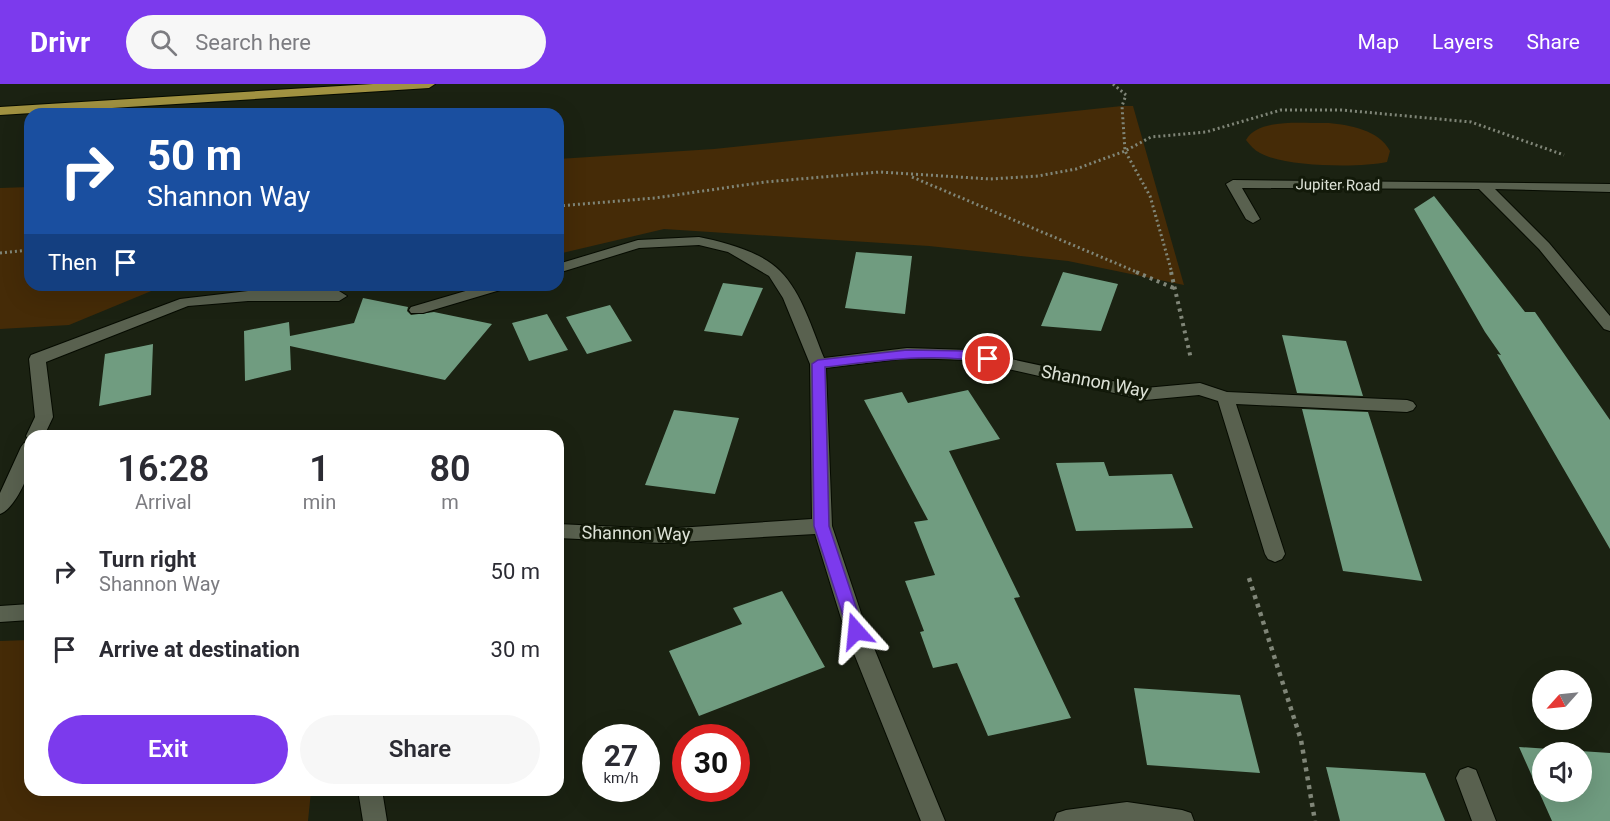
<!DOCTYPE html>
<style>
:root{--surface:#fff;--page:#f7f7f7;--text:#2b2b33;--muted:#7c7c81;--accent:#7c3aed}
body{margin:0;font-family:Roboto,sans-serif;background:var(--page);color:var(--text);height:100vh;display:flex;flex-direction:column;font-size:22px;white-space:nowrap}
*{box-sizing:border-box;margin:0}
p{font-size:20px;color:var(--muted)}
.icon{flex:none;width:33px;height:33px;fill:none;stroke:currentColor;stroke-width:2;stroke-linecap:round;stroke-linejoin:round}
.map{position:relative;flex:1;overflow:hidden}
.side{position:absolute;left:24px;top:346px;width:540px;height:366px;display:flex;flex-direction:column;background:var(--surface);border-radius:18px;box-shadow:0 6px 24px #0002}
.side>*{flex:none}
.guide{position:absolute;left:24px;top:24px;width:540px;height:183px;border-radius:18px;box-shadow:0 6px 24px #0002;background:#1a4fa0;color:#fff;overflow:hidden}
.needle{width:39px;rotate:243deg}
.tools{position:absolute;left:1532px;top:586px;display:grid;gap:12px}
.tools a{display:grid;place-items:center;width:60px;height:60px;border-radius:50%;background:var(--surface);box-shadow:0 6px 24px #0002;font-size:30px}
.speed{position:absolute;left:582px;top:640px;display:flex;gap:12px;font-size:30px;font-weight:700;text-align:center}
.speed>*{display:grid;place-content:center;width:78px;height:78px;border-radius:50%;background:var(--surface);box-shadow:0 6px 24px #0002;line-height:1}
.speed small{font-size:15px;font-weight:400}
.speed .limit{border:9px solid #d22;background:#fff;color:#111}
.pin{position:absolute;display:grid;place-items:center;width:51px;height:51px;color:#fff;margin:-26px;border:3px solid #fff;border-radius:50%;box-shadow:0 2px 6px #0007}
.me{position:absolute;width:66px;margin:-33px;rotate:342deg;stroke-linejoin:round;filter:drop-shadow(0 0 4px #0008)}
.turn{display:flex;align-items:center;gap:21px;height:126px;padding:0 24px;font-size:27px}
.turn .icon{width:78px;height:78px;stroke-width:2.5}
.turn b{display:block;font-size:42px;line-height:51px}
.then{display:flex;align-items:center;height:57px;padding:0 24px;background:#0003;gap:12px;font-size:22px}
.eta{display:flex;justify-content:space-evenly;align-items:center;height:102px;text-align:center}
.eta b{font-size:36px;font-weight:600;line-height:42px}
.action{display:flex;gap:12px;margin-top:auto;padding:12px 24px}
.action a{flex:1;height:69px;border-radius:36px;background:var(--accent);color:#fff;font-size:24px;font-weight:600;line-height:69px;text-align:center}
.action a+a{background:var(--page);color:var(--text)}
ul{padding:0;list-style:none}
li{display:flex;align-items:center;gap:18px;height:78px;padding:0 24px}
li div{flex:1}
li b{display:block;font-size:22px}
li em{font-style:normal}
header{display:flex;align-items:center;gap:36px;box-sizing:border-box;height:84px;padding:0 30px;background:var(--accent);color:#fff}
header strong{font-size:28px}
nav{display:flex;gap:33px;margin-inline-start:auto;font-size:21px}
.search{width:420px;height:54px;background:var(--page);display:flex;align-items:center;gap:15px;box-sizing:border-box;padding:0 21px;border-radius:33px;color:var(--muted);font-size:22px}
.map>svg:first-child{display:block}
</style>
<header>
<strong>Drivr</strong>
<div class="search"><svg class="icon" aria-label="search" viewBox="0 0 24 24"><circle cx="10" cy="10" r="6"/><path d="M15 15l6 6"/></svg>Search here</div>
<nav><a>Map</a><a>Layers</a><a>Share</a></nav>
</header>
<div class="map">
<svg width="1610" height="737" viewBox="0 0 1610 737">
<rect width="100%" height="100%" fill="#1b2212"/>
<!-- green -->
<path fill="#452b07" d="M1122 22H1133L1184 201 1068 177 929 162 664 145 558 170V75L714 65Z
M1329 39C1350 41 1379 46 1390 67L1387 78C1360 84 1284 83 1260 69 1254 66 1250 61 1246 56 1258 33 1306 40 1329 39Z
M30 103V201H202L161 203 69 241 0 245V104Z
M30 556V706L311 707 308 737H0V557Z"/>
<!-- building -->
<path fill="#709c80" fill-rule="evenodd" d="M1434 112 1525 228H1535L1610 336V465L1497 270 1501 271 1485 248 1414 125Z
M856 168 912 172 905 230 845 224Z
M1063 188 1118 200 1101 247 1041 242Z
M723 199 763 204 742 252 704 247Z
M363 214 408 223 407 227 411 231 434 228 492 240 445 296 290 262 291 286 245 297 244 247 289 238 290 252 354 239Z
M610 221 632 257 587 270 566 233Z
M547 230 568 266 529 277 512 239Z
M1282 251 1346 257 1363 312 1297 309Z
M153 260 151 311 99 322 105 270Z
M968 306 1000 355 949 367 1020 513 1014 514 1071 634 988 652 957 579 933 584 920 548 924 547 905 497 935 491 914 438 928 436 864 316 902 308 908 319Z
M1302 325 1368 328 1422 497 1343 487Z
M674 326 739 334 715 410 645 401Z
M1104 378 1109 392 1172 390 1193 444 1076 447 1056 379Z
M782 507 825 583 699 632 669 567 742 540 733 524Z
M1134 604 1240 611 1260 689 1147 681Z
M1519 663 1610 669V737H1552ZM1542 669H1581V708H1542Z
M1326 683 1425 689 1445 737H1340Z"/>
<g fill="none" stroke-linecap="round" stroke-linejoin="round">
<defs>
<path id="minor" d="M1233 96 1610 100V108L1495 105 1549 159 1610 232V247L1604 245 1539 165 1479 105 1242 104 1260 135 1253 139 1246 135 1226 100Z
M699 153C724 158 762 168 780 187 802 209 812 245 824 274L907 264 969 266 1145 304 1200 299 1227 308 1407 316 1413 318 1416 322 1413 326 1407 328 1236 320 1285 470 1282 475 1275 478 1268 475 1265 470 1218 317 1199 311 1145 316 969 276 907 274 826 284 832 442 867 547 945 737H921L845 547 815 450 662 459 558 454V440L662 445 812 435 810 280 783 214 769 192 728 168 699 161 639 164 558 189V180L638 156Z
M486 201H510L507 204 423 229H411L409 226 411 223Z
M248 207H339L347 212 339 217H248L188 222 46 278 53 333 44 352H30L29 356 26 352 35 333 29 275 31 271 180 215Z
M30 357C30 365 31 374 30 382 28 395 13 426 0 430V409L21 363 24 359Z
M30 520V536L0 538V522Z
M1468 683 1476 686 1496 737H1472L1456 694 1460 686Z
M358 706H382L387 737H363Z
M1127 718 1182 726 1191 729 1194 737H1054L1057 729 1066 726Z"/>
<path id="highway" d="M373 0H435L429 4 0 31V23Z"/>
</defs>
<!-- minor casing -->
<use href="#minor" stroke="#060b01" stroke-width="2"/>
<!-- highway casing -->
<use href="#highway" stroke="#060b01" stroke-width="2"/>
<!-- path-far2 -->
<path stroke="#808678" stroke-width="3" stroke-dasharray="2 3" stroke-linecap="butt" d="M1113 0 1126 11 1122 22 1125 67 1150 112 1172 189
M912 93 1139 189
M558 122 655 114 765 98 880 88 990 95 1038 92 1076 85 1125 67 1151 53 1206 48 1281 26H1342L1471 38 1564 71
M0 169 30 166"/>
<!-- path-far1 -->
<path stroke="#808678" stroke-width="4" stroke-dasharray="3 4.5" stroke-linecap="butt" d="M1136 188 1176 205
M1171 188 1191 275"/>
<!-- path -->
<path stroke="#808678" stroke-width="4.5" stroke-dasharray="4 5" stroke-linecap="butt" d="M1249 494 1301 656 1315 737"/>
<!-- minor -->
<use href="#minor" fill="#59614f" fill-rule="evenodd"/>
<!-- highway -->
<use href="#highway" fill="#a19241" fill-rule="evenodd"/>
</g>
<!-- route -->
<path fill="#7c3aed" stroke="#51269a" stroke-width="1.5" d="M907 266 969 267 992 272 994 275 988 279C934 268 879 277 825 283L829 442 864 547 862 551 856 553 850 551 848 547 814 442 812 280 818 276Z"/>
<g text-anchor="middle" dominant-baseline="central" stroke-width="6" stroke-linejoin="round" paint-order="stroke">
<!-- far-street labels -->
<g font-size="15" fill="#dde2d7" stroke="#121909">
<text transform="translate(1338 101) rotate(1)">Jupiter Road</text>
</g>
<!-- street labels -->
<g font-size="18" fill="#dde2d7" stroke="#121909">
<text transform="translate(1095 297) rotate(11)">Shannon Way</text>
<text transform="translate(636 449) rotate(1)">Shannon Way</text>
</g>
</g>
</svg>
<div class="tools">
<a><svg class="needle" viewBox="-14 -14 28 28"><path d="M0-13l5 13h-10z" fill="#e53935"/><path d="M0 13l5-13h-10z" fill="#7c7c81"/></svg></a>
<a><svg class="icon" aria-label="sound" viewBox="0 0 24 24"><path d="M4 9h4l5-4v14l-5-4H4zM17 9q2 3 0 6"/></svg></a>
</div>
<div class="speed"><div>27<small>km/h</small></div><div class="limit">30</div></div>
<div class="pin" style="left:988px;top:275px;background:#d93025"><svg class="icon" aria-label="arrive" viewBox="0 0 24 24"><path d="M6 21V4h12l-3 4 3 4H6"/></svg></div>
<svg class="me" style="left:856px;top:547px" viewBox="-20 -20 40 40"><path d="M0-17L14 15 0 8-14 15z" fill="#7c3aed" stroke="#fff" stroke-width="4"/></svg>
<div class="guide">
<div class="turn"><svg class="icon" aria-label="right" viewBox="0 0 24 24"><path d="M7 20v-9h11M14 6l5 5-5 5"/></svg><div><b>50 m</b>Shannon Way</div></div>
<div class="then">Then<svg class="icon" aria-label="arrive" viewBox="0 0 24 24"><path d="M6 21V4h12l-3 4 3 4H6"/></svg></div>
</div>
<section class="side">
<div class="eta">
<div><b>16:28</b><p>Arrival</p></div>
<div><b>1</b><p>min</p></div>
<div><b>80</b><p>m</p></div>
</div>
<ul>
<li><svg class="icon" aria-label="right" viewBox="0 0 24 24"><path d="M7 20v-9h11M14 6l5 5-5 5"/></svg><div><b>Turn right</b><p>Shannon Way</p></div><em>50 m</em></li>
<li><svg class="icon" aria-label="arrive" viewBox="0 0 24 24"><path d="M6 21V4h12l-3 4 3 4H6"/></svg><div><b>Arrive at destination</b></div><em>30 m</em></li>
</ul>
<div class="action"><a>Exit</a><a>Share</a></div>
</section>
</div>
